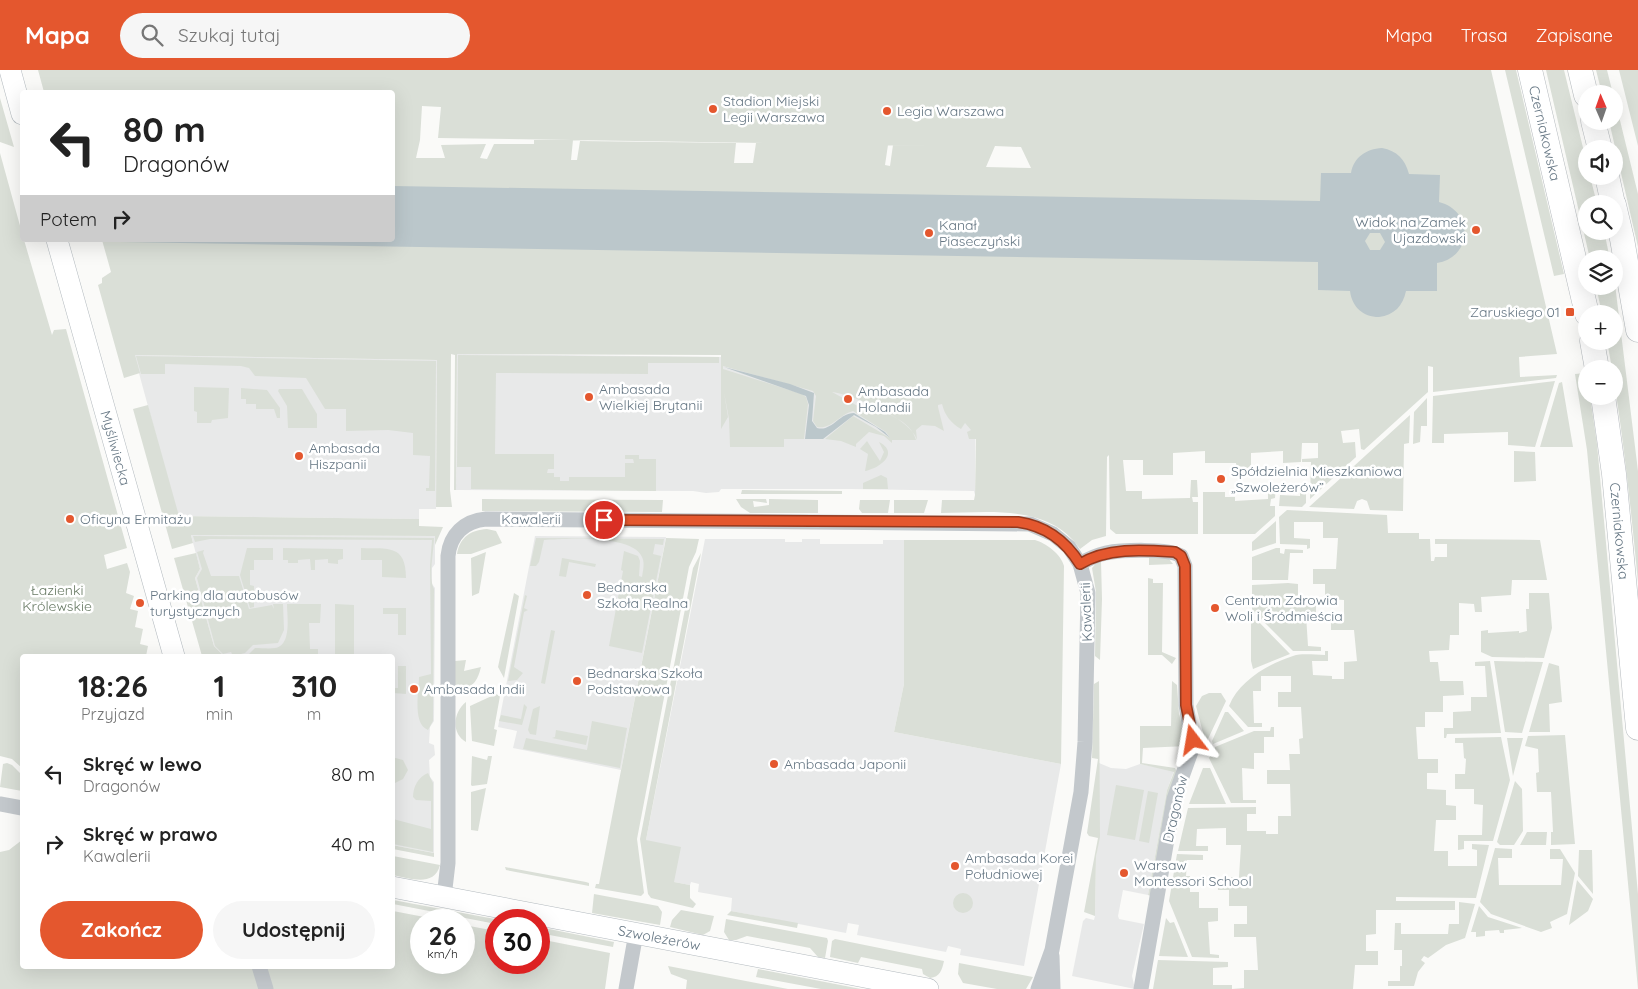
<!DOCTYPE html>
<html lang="pl">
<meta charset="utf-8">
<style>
:root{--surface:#fff;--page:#f6f6f6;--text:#222;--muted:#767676;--accent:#e4572e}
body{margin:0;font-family:Quicksand,sans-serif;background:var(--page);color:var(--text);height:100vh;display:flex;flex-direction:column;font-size:19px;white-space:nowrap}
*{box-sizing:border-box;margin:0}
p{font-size:16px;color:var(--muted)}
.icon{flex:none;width:28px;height:28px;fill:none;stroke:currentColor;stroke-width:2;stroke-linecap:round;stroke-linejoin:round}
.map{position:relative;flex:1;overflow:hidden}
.details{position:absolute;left:20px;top:584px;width:375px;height:315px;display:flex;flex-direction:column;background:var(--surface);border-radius:5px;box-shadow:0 5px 20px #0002}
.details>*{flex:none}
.banner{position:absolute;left:20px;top:20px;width:375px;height:152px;border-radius:5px;box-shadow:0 5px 20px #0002;background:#fff;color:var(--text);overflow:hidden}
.needle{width:32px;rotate:358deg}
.controls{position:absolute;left:1578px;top:15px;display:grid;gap:10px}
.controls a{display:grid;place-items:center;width:45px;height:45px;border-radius:50%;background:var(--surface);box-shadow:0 5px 20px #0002;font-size:25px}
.speed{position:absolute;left:410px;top:839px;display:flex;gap:10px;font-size:25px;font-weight:700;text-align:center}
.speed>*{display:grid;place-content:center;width:65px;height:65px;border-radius:50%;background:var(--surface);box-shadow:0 5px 20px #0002;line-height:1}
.speed small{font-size:12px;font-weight:400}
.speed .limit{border:8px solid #d22;background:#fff;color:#111}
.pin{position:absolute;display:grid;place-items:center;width:42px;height:42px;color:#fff;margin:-21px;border:2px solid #fff;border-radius:50%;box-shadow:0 1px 5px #0007}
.me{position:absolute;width:55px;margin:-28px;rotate:346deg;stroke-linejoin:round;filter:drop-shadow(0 0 4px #0008)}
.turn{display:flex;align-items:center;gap:18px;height:105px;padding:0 20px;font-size:22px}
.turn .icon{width:65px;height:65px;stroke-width:2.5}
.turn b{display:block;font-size:35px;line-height:42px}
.then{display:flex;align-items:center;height:48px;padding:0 20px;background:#0003;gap:10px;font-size:19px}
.eta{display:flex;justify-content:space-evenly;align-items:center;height:85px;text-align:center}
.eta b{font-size:30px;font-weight:800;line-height:35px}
.action{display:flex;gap:10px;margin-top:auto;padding:10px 20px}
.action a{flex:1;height:58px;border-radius:30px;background:var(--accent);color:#fff;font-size:20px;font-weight:800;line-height:58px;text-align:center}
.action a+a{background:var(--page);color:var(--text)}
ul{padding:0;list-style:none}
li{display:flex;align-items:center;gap:15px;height:70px;padding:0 20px}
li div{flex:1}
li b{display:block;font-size:19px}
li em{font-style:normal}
header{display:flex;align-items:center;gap:30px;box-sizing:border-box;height:70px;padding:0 25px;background:var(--accent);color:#fff}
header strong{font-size:24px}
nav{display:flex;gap:28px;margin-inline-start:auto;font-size:18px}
.search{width:350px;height:45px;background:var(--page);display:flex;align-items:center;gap:12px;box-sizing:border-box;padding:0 18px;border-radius:28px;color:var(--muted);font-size:19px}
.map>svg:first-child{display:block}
</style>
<header>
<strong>Mapa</strong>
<div class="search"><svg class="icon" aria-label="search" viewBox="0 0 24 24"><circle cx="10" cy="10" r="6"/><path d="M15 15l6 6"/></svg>Szukaj tutaj</div>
<nav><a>Mapa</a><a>Trasa</a><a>Zapisane</a></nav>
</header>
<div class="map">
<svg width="1638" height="919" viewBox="0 0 1638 919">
<rect width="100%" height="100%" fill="#fafaf8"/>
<!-- built -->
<path fill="#e8e9e9" d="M457 284 976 290 975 425 974 421 850 419H721L719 422 706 423 693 421 456 420Z
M134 285 437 290 436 439H419V449L178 446Z
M191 465 435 466V494L432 498V514L435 518 434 651 430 657 429 673 434 675 435 685 429 690 430 707 434 712V783L393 775 392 586H219L222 584 214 576 195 508 200 499Z
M535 466 666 467 621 700 513 678 517 661 498 657Z
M705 469H785V472H802V469H820V474H883V470H904V614L894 662 1061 694 1024 896 960 885 961 879 948 876 946 882 857 865 859 855 848 853 846 863 731 841 732 828 698 822 699 814 691 812 690 815 674 812 646 770Z
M1099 693 1111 698 1126 699 1140 694 1174 701 1167 720 1148 825 1123 820 1118 846 1119 849 1144 854 1132 906 1135 919 1072 906 1083 851 1086 848 1094 850 1095 846 1096 787 1099 767Z"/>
<!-- green -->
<path fill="#dadfd7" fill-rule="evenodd" d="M38 0H1491L1557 284 1519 287 1520 307 1557 305 1556 308 1433 322V297L1428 296V322L1364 380 1361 379 1359 359 1341 361 1343 373 1355 372 1356 387 1310 429 1311 392H1302V389L1318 388V373H1302L1301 392 1283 393V381L1251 383V405L1237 406 1236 393H1205V381L1173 383V405H1143V390H1123L1126 421H1142V429L1190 428 1191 410H1197L1198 427H1192L1193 432H1198V464H1116L1110 459 1109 385 1107 387 1106 466 1092 470 1080 479C1049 433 988 443 941 443L942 430H974L975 425 976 369H969L967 362 971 360 965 353 961 359C951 353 945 346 942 334L938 335V337L944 361 935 356 922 355 916 360 917 370C911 348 853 325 832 322L865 340 868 336C885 343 911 350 916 370H892V373L884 366 869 362 856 374V377L841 371 825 369 853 346 890 368 886 362 853 341C840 344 831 360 817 357L813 351 816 326 813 321 723 296V299L802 324 806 327 808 334 804 369H784V377H730L729 349 724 322 728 347 721 359V285L457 284 456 420H454L455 285 451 284 450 420 452 437H436L437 290 135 285 140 303 124 308 98 215 102 213V208L111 202 102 170H392V22H44ZM422 36 441 37 438 68 951 76 893 75 890 96 885 95 888 75 756 73 753 93H734L736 73 580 71 577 90H571L573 70H534V74H494L487 89 480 88 486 74 441 75 445 88H416L420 70ZM995 76 1021 77 1031 98 986 97Z
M1505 0H1516L1564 204 1554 206Z
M1546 0H1564L1586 90V106H1590L1597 134H1586V161H1604L1610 189H1590Z
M1596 0H1607L1613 24H1602Z
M1619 0H1638V76Z
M1614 26 1638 124V177L1609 51H1614Z
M0 28 14 77 0 72Z
M0 83 22 163V170H24L52 265 54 260 66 259 127 478 104 485 107 499 127 493 130 502 126 523 134 526 130 539 138 541 135 557 143 559 140 574 148 576 146 586H22V698L12 689 0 686Z
M1614 206 1638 401V512C1630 430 1622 351 1607 271H1614V244H1602L1596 216H1614Z
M458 285 719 287V293H648V304L496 303 495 384H554V399H548L547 403H554V407H560V411H569V407H625V393H634L633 389H625V385H639V389H656V421L471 419V397H457Z
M136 286 436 291 435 421H426V418H429L430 386 413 385V363L388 360 346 361V339H325L306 308 255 306 249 298 241 296 165 294V304H141Z
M1586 303V326H1590L1597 374 1638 824V919L1587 380 1575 304Z
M1555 311 1535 377 1508 375V362L1444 364V373H1432L1433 326Z
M1562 312 1573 377H1540L1559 313Z
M194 317 229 318 228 348 212 350 211 353H197V342L194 341Z
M241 318 267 320 280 338V348H277L274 339H256V334H246V329H241Z
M279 319H302L317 344V358H288L287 336 278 321Z
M1427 328V356H1421L1420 372 1413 374 1414 342Z
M148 335 179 446 419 449V456L443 457 435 475V466L191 465 193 473 172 479 133 339Z
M1410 345 1409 373 1404 374 1403 441 1370 440 1367 431 1362 429 1357 431 1354 439 1309 437Z
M867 371 880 391 884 382 879 372C900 383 880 398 865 401L868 384 860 379Z
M1514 381 1535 382 1536 411 1514 412Z
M881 405 887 408 888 419H863V413Z
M1268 415H1276L1275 428 1271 429 1270 436H1275V446L1255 464H1203V422H1225V427H1235V431L1268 429Z
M1300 417H1306V433L1302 437 1279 436 1280 425 1300 426Z
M742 420 842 421V424H741Z
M482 429 663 430 662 442 482 441Z
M736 429H766L767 433 753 431 754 437 769 435V429L818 430V443H750L741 437Z
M860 430H890L888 443H862L859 439Z
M894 430H928L924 443H894Z
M1287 440 1387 445 1388 463H1419V469H1430L1431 491H1434L1435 487H1447V474H1435V469L1540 470 1547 510H1512L1511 525 1481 527 1482 542H1475L1474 534 1459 533V565H1450L1449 580 1429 581 1430 592H1438L1440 611H1463L1464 625 1443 626V642H1425V657H1416L1418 689H1438V703H1427V719L1446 720V735L1456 736V750H1436L1434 781H1448V796H1477V780L1472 779V774L1489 775 1476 828 1396 827V831H1455V840H1376V864L1366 865V881H1378V895H1355L1353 919H1153L1158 890 1228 892V897L1213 898V915H1232V919L1244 918V900H1258L1256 867H1234V854H1247V836H1229V820H1218V807H1239L1241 775H1226V758L1197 759 1196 776H1208V781H1178L1188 738 1256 737V744H1247V761H1266V764H1278V746H1291L1290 714H1267V700H1290L1289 684H1300L1299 669 1303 668 1301 637H1278V622H1291V606H1261V621H1253L1254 653H1262V657H1248L1229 636C1239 611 1268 594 1293 586 1302 583 1315 585 1325 585V581H1328V591H1312L1313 605 1332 606V609H1344V592L1357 591 1354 560H1331V545H1344V530L1325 529V514H1313V499H1336L1338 468H1323V452H1294V468L1310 469V478L1307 479V475L1280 474 1279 447Z
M1276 451V473L1252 481V472Z
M487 459 496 461 502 473 471 484H457C460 467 471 460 487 459Z
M193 466 434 468C434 480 428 509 434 519L433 651 428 660C412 654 419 621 419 607L431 604 430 495 432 470 210 469 195 472Z
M536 468 664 469 663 475 655 474 653 484 661 486 642 583 609 576 623 501 621 500 624 481 638 486 640 491 639 506 642 507C643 500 645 493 642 487 632 464 564 469 544 470L539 492 536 496H530Z
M666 468 699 469 696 482 689 497 637 769 644 823 641 826 595 818 596 814H599Z
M904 470H1035C1046 473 1061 484 1064 496L1061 694 894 662 904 614Z
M247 478H273V490H254V500H250V515L254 516V537L250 538 240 505Z
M283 478 343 479V489L338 490V494L328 493V489L315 490V500H311L310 489 298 490V493H288V490H283Z
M361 478C388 479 406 474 406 508L382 507V490H361Z
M1276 478H1280V483L1284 484 1285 479 1303 480V483H1290L1288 510H1252V487Z
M204 480 203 483 211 506H239L249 539 272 535 274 539 273 534H283L284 560 278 573 253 575 245 583 233 586 231 582 223 584 215 576 197 508 202 499 197 482Z
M486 482 479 523 472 526 471 488Z
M196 483 200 499 195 508 214 576 222 584 219 586H202L174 488Z
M701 483 646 770 681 777 674 812 690 815V828L696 834 693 838 651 828 648 824 640 769 693 498Z
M1113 486 1160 487 1169 489 1173 494 1149 495V487H1118L1101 491 1102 529 1100 590 1095 586 1096 522 1092 498 1098 491Z
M562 488 596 494 595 497 569 492 566 507 559 506Z
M1148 508 1153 509V513H1163L1162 582 1176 588 1172 594 1162 585H1148Z
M1288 513 1298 514V530H1316V545H1306L1308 576 1321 577V581H1293L1252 540V515Z
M514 523 519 526 504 608 498 597Z
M1529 523H1549L1552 558 1544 588 1492 587 1481 582V561L1488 560V563L1519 561V563L1527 561 1526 539H1529Z
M525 525 527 526 524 538 528 540 524 542 514 597 523 603 517 610 508 611Z
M287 534H321L320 553H309L310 579H318V586H285L284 584 281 586H247L255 578C261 578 269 579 275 578 292 575 287 546 287 534Z
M335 534 354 535V586H335Z
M383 538H406V565H398V544H383Z
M1251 550H1257L1290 584 1253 599 1251 591Z
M551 560 555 561 545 614 541 613Z
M466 590 464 601 481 597C477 613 473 616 458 622L454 619 455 591Z
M1490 591 1501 663 1447 664 1446 668H1444V658H1453V642L1471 641V627H1487L1485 596H1475V592Z
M1494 591 1543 592 1522 663 1505 662Z
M1549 593 1559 596 1562 632 1549 634 1550 662H1529Z
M398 596H406V624L393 623V618H398Z
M1099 611 1100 767 1096 787 1095 846 1084 842 1098 768 1089 766 1087 763 1098 689 1092 688 1094 614Z
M1172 611 1177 615 1179 643 1187 676 1143 678 1142 693 1175 698 1177 702 1151 826 1148 825 1167 720 1174 702 1140 694V656H1171Z
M1209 623H1221L1226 631 1207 671H1205L1196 636 1202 626Z
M496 624 500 626 494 659 497 660 494 676 472 671 470 636Z
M466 632V672C451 664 453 642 466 632Z
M524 634 527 637 522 655 499 651 501 645 521 649Z
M540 636 536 665 530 664 528 660 533 639Z
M1225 642H1228L1244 661 1213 674 1212 671Z
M592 651 627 658 620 698 523 679 526 668 587 680Z
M1271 657H1274V667H1264V683H1254V699L1242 698 1243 730H1256V733H1231L1209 688 1215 677 1254 661H1270Z
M556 660 588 666 586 675 552 668 555 667Z
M1565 665 1575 774 1551 775V762H1553L1551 722H1537L1536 703 1539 702 1538 679 1525 676 1528 666Z
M1501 667 1510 710 1493 771H1464V779L1458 780V765H1482L1483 735 1474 734V719H1455V704H1465L1466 689 1464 688 1463 673H1455V668Z
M1507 668H1523L1513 706Z
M472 686 487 690 488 686H492L487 714 472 716 471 715Z
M392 687 403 690 408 700 403 709 393 714Z
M7 693 12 695 22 705V721L0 717 3 694Z
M1203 698H1210L1226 734H1189Z
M428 703 433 713V782L393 774V749L431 759V731L416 730 413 727C413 717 418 707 428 703Z
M1515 711 1522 719 1523 761 1514 775H1500L1497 772Z
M1116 715 1144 720 1135 770 1107 765Z
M486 718 478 761 471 760V722Z
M1148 721 1158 723 1149 773 1139 771Z
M1527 762H1547L1546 775H1520Z
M22 770V896H392L393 841 440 850H421V892H464V855L496 861V892H539V869L610 883 605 919H0V782L9 780Z
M392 775 434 783V787L393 779Z
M1495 778 1512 779V788H1498L1499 815H1561L1563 789H1550V779H1560L1575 803 1567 844 1550 852 1552 858 1541 862 1491 844 1480 832Z
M1579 780H1592L1593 824 1578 806Z
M1177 784 1203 785V790H1187L1186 806H1190V822H1199V838H1218V851L1208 852 1210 884 1219 885V888L1192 887 1169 831Z
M393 786 440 795C434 818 409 808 393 805Z
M505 797 586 812 589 813V816L506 800Z
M1577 810 1593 829 1588 841 1569 855Z
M953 833a10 10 0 1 1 20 0a10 10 0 1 1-20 0Z
M594 824 658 836 662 842 660 855 592 843Z
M392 830H393L500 850H496V854L393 834Z
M1459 832 1475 834 1465 868 1446 875 1428 888 1424 886 1421 890 1425 893 1418 902 1414 916H1388V911H1400V896H1402V880H1394L1395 853H1401V864H1448L1449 854H1459Z
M1479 836 1488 847 1522 858 1504 860V863H1500L1499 860 1485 861V866L1476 867V862H1471Z
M681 840 714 846 710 861 703 865 670 857 672 850Z
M731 841 798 853 797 858 727 845Z
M1166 848 1170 853 1174 852 1188 887 1159 886Z
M726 849 827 868 828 871 825 888 818 887 810 878 747 866 736 870H729L724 862Z
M539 857 614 872 613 877 539 863Z
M835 869 944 891C942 900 940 907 930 908L923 904 922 899 861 887 858 893 830 887 832 871Z
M959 893 1033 907 1026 919H997L963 913 958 904Z
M668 896 788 919H686L687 910 671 904Z
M758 899 861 919H821L756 907Z"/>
<!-- water -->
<path fill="#bbc7cb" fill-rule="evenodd" d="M1382 78C1397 81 1405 89 1409 104L1440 105 1439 132C1474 141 1473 187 1437 193V221H1406C1403 236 1394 245 1379 247 1363 247 1352 237 1350 221L1318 220V192L120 172 119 170H392L393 116 1320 131 1321 103H1351C1354 87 1366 79 1382 78ZM1370 163H1380L1385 172 1380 180H1370L1365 171Z
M724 297 790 314 814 323 812 351 817 358C832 362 839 343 854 343L885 362 890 368 876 357 854 345 823 369H805L809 335 806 326Z"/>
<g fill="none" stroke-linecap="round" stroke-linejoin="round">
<defs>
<g id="secondary">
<path d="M10 0 22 44"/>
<path id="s1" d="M57 170 174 586"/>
<path id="s2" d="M392 817 928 919"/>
</g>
<g id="primary">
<path id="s3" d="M1530 0 1587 244"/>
<path d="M1580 0 1586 25"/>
<path d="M1593 51 1600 79"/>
<path d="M1607 106 1613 134"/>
<path d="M1614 135 1622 169 1638 260"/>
<path d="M1592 271 1597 299"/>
<path id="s4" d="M1603 326 1614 404 1638 658"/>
</g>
</defs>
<!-- secondary casing -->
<use href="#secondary" stroke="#b3babf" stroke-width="22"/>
<!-- primary casing -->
<use href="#primary" stroke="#b5babe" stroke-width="25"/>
<!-- street -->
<path stroke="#c3c8cc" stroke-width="15" d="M1080 494C1088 489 1097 485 1106 483 1121 480 1168 478 1181 486L1185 496 1186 635 1193 676 1174 729 1141 919
M0 734 22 738
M444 827 448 793V486C450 465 464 451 486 449L1030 454 1053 464 1069 477 1080 494 1088 523 1085 672 1081 722 1052 880 1038 919
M1052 886 1053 919
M259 896 266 919
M626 919 636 863"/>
<!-- secondary -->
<use href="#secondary" stroke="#fff" stroke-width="21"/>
<!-- primary -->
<use href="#primary" stroke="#fff" stroke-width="24"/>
</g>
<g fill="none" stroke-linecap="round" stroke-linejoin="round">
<defs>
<path id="route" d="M604 450 1018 452C1046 456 1065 470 1080 494 1108 477 1144 480 1175 482L1181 486 1185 496 1186 635 1193 670"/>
</defs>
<!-- route casing -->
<use href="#route" stroke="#94391e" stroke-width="12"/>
<!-- route -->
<use href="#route" stroke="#e4572e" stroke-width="9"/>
</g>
<!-- markers -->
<g fill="#e4572e" stroke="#fff" stroke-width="2">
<circle cx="713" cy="39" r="5"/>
<circle cx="887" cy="41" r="5"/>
<circle cx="1476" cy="160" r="5"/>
<circle cx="929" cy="163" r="5"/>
<rect x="1565" y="237" width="10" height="10" rx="2.5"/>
<circle cx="589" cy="327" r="5"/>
<circle cx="848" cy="329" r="5"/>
<circle cx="299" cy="386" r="5"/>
<circle cx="1221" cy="409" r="5"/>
<circle cx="70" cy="449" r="5"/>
<circle cx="587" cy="525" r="5"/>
<circle cx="140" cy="533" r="5"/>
<circle cx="1215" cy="538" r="5"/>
<circle cx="577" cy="611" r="5"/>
<circle cx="414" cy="619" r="5"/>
<circle cx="774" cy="694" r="5"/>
<circle cx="955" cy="796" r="5"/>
<circle cx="1124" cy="803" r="5"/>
</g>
<g text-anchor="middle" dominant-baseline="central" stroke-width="5" stroke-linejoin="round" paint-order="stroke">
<!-- poi labels -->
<g font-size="14" fill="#657683" stroke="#fff" text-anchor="start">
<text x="723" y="31">Stadion Miejski<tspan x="723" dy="16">Legii Warszawa</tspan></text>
<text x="897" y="41">Legia Warszawa</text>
<text x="1466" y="152" text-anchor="end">Widok na Zamek<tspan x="1466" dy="16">Ujazdowski</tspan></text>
<text x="939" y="155">Kanał<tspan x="939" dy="16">Piaseczyński</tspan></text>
<text x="1560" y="242" text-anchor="end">Zaruskiego 01</text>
<text x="599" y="319">Ambasada<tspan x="599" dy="16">Wielkiej Brytanii</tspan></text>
<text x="858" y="321">Ambasada<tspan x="858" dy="16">Holandii</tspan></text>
<text x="309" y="378">Ambasada<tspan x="309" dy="16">Hiszpanii</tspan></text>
<text x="1231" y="401">Spółdzielnia Mieszkaniowa<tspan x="1231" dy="16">„Szwoleżerów”</tspan></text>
<text x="80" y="449">Oficyna Ermitażu</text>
<text x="597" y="517">Bednarska<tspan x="597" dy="16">Szkoła Realna</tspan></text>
<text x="150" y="525">Parking dla autobusów<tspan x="150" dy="16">turystycznych</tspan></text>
<text x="1225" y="530">Centrum Zdrowia<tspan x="1225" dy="16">Woli i Śródmieścia</tspan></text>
<text x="587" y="603">Bednarska Szkoła<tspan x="587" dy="16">Podstawowa</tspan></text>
<text x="424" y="619">Ambasada Indii</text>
<text x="784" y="694">Ambasada Japonii</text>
<text x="965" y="788">Ambasada Korei<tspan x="965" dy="16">Południowej</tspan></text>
<text x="1134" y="795">Warsaw<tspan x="1134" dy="16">Montessori School</tspan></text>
</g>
<!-- street labels -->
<g font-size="14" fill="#657683" stroke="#fff">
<text stroke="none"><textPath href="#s3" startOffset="65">Czerniakowska</textPath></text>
<text stroke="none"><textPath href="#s1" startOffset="216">Myśliwiecka</textPath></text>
<text x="531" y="449">Kawalerii</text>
<text stroke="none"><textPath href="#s4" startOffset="136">Czerniakowska</textPath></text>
<text transform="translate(1086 542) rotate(-92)">Kawalerii</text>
<text transform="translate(1175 739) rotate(-77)">Dragonów</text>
<text stroke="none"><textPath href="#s2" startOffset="272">Szwoleżerów</textPath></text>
</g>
<!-- park labels -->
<g font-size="14" fill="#687a64" stroke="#fff">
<text x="57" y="520">Łazienki<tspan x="57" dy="16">Królewskie</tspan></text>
</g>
</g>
</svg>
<div class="controls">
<a><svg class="needle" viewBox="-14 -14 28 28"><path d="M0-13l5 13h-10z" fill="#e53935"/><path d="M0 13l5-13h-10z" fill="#767676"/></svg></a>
<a><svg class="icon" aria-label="sound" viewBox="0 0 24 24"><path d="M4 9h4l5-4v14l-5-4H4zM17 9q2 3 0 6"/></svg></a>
<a><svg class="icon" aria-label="search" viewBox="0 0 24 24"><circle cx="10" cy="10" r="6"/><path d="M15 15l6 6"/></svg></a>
<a><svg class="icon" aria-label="layers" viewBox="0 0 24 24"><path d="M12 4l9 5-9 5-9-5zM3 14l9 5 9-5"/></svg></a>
<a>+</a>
<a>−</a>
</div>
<div class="speed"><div>26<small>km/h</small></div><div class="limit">30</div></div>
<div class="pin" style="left:604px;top:450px;background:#d93025"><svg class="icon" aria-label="arrive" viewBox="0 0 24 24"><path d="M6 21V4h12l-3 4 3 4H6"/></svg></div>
<svg class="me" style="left:1193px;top:670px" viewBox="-20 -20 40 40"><path d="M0-17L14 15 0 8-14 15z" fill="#e4572e" stroke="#fff" stroke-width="4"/></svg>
<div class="banner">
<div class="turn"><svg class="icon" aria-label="left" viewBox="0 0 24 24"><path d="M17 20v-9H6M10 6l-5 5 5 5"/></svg><div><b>80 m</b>Dragonów</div></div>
<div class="then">Potem<svg class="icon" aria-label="right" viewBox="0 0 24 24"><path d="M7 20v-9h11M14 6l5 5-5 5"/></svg></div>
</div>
<section class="details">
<div class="eta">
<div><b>18:26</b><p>Przyjazd</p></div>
<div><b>1</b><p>min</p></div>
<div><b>310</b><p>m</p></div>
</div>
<ul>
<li><svg class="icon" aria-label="left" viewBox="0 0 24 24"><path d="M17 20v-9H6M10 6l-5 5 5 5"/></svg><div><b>Skręć w lewo</b><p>Dragonów</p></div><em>80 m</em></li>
<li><svg class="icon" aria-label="right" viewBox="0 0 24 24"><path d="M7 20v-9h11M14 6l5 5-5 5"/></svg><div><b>Skręć w prawo</b><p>Kawalerii</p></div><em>40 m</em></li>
</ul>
<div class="action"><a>Zakończ</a><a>Udostępnij</a></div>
</section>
</div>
